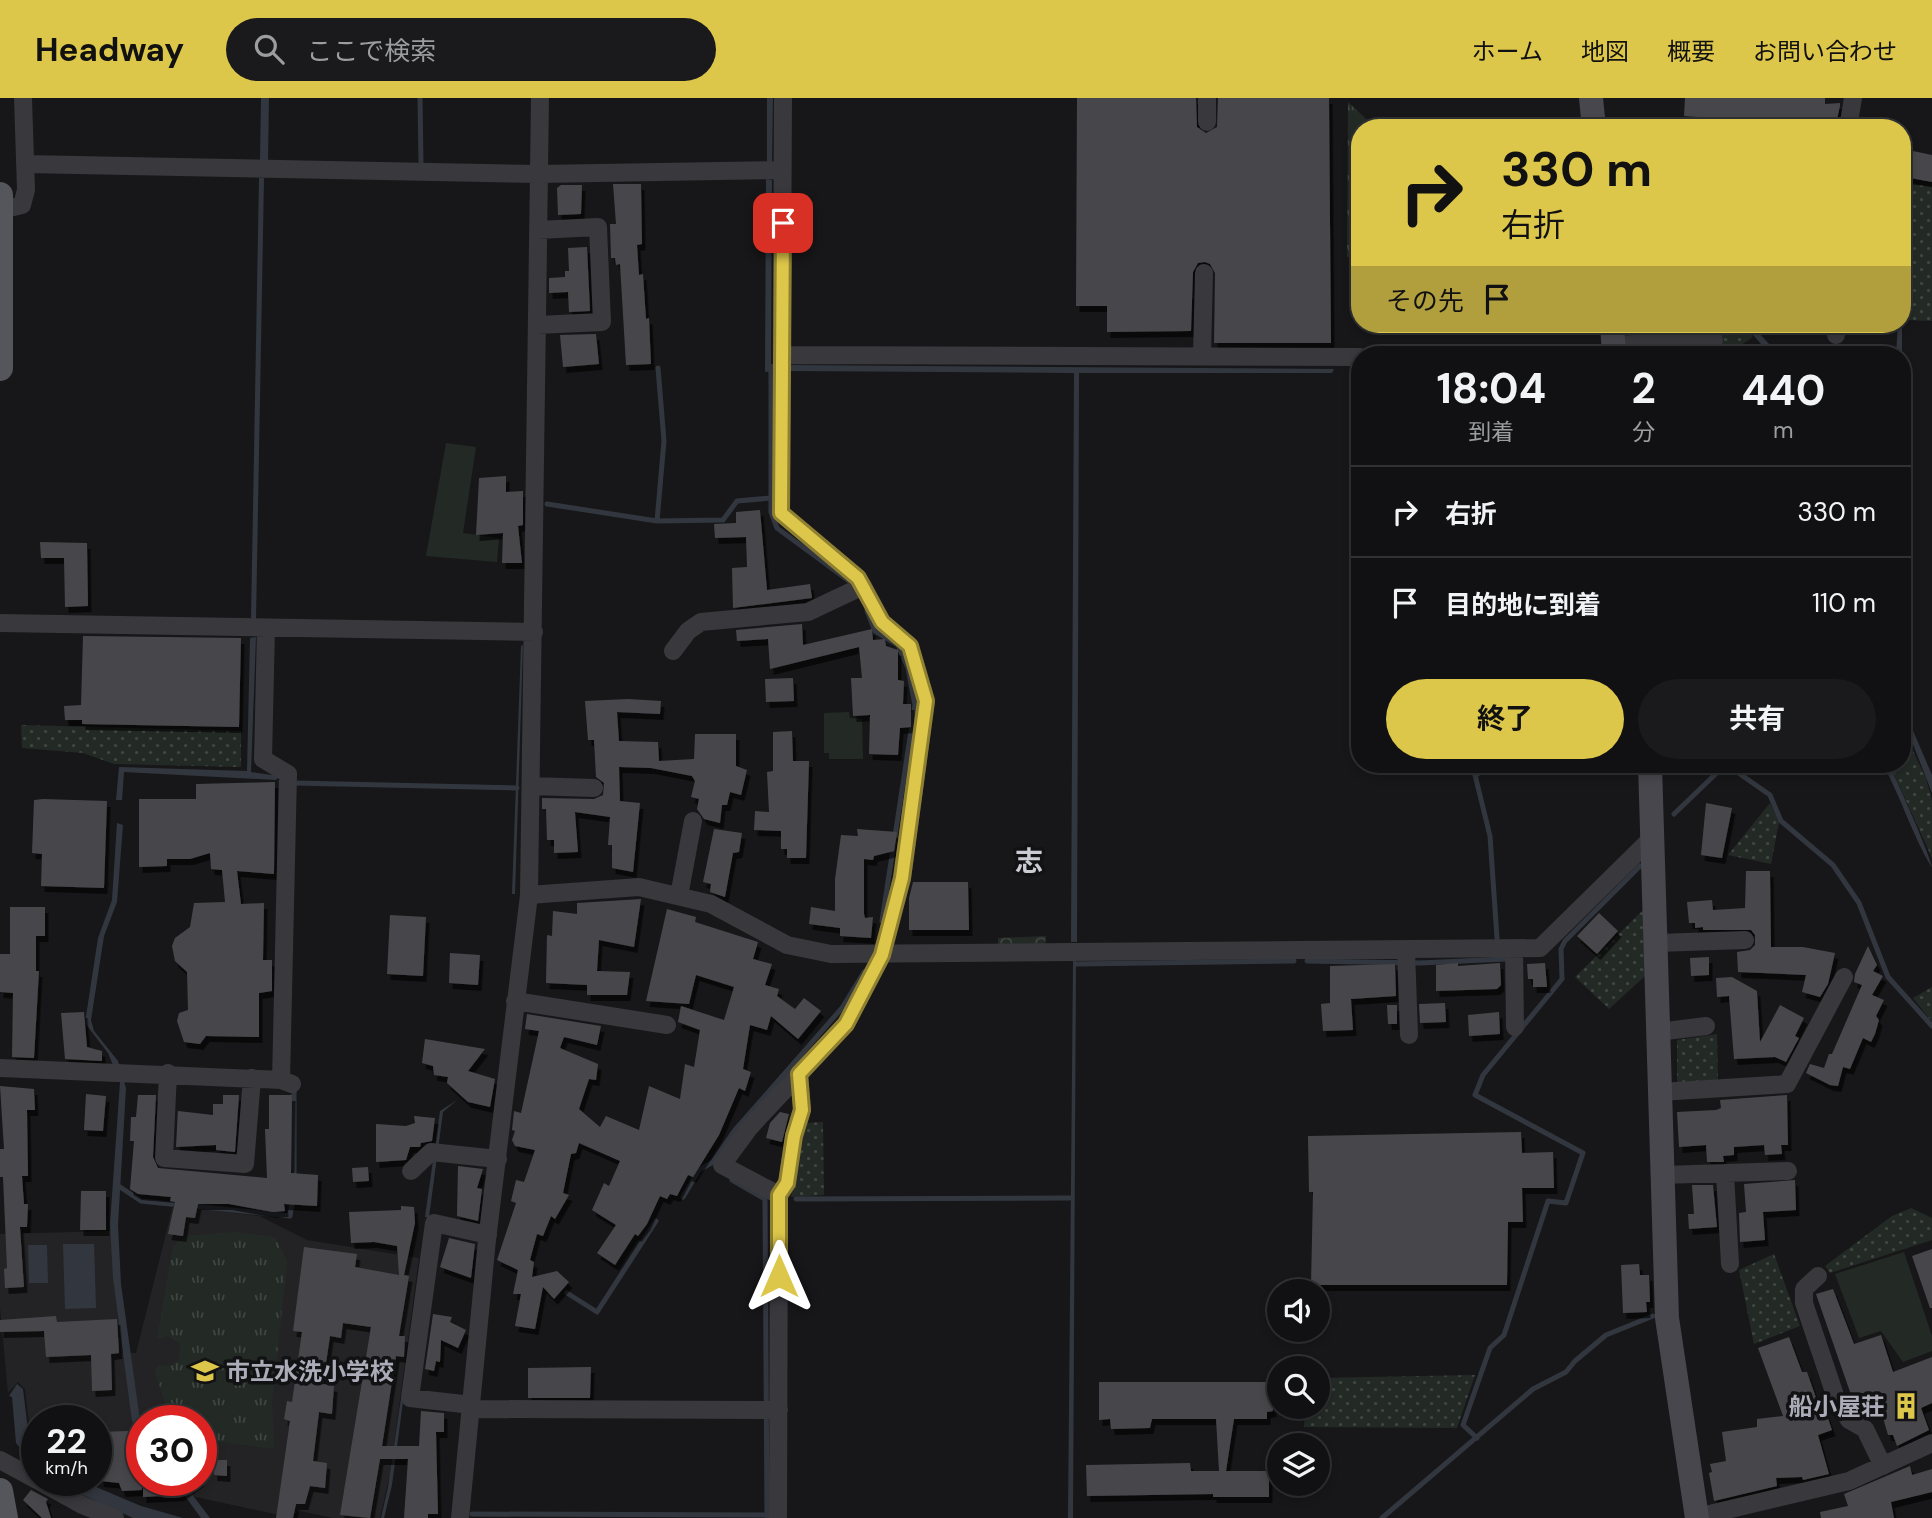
<!DOCTYPE html>
<html lang="ja">
<meta charset="utf-8">
<style>
:root{--surface:#111113;--page:#1a1a1c;--text:#f1f3f6;--muted:#9c9da0;--line:#303133;--accent:#ddc74b}
body{margin:0;font-family:"DM Sans","Noto Sans JP",sans-serif;background:var(--page);color:var(--text);height:100vh;display:flex;flex-direction:column;font-size:26px;white-space:nowrap}
*{box-sizing:border-box;margin:0}
p{font-size:23px;color:var(--muted)}
.icon{flex:none;width:38px;height:38px;fill:none;stroke:currentColor;stroke-width:2;stroke-linecap:round;stroke-linejoin:round}
.map{position:relative;flex:1;overflow:hidden}
.panel{position:absolute;left:1351px;top:248px;width:560px;height:427px;display:flex;flex-direction:column;background:var(--surface);border-radius:28px;box-shadow:0 4px 10px #0003,0 0 0 2px var(--line)}
.panel>*{flex:none}
.hud{position:absolute;left:1351px;top:21px;width:560px;height:214px;border-radius:28px;box-shadow:0 4px 10px #0003,0 0 0 2px var(--line);background:#ddc74b;color:#111;overflow:hidden}
.controls{position:absolute;left:1267px;top:1181px;display:grid;gap:14px}
.controls a{display:grid;place-items:center;width:63px;height:63px;border-radius:50%;background:var(--surface);box-shadow:0 4px 10px #0003,0 0 0 2px var(--line);font-size:35px}
.speed{position:absolute;left:21px;top:1307px;display:flex;gap:14px;font-size:35px;font-weight:700;text-align:center}
.speed>*{display:grid;place-content:center;width:91px;height:91px;border-radius:50%;background:var(--surface);box-shadow:0 4px 10px #0003,0 0 0 2px var(--line);line-height:1}
.speed small{font-size:18px;font-weight:400}
.speed .limit{border:10px solid #d22;background:#fff;color:#111}
.pin{position:absolute;display:grid;place-items:center;width:60px;height:60px;color:#fff;margin:-30px;border-radius:14px;box-shadow:0 4px 10px #0006}
.me{position:absolute;width:77px;margin:-38px;rotate:0deg;stroke-linejoin:round;filter:drop-shadow(0 0 5px #0008)}
.turn{display:flex;align-items:center;gap:24px;height:147px;padding:0 35px;font-size:32px}
.turn .icon{width:91px;height:91px;stroke-width:2.5}
.turn b{display:block;font-size:49px;line-height:60px}
.then{display:flex;align-items:center;height:66px;padding:0 35px;background:#0003;gap:14px;font-size:26px}
.eta{display:flex;justify-content:space-evenly;align-items:center;height:119px;text-align:center}
.eta b{font-size:42px;font-weight:700;line-height:49px}
.primary-button{display:flex;gap:14px;margin-top:auto;padding:14px 35px}
.primary-button a{flex:1;height:80px;border-radius:42px;background:var(--accent);color:#111;font-size:28px;font-weight:700;line-height:80px;text-align:center}
.primary-button a+a{background:var(--page);color:var(--text)}
ul{padding:0;list-style:none}
li{display:flex;align-items:center;gap:21px;height:91px;padding:0 35px;border-top:2px solid var(--line)}
li div{flex:1}
li b{display:block;font-size:26px}
li em{font-style:normal}
header{display:flex;align-items:center;gap:42px;box-sizing:border-box;height:98px;padding:0 35px;background:var(--accent);color:#111}
header strong{font-size:33px}
nav{display:flex;gap:38px;margin-inline-start:auto;font-size:24px}
.search{width:490px;height:63px;background:var(--page);display:flex;align-items:center;gap:18px;box-sizing:border-box;padding:0 24px;border-radius:38px;color:var(--muted);font-size:26px}
.map>svg:first-child{display:block}
</style>
<header>
<strong>Headway</strong>
<div class="search"><svg class="icon" aria-label="search" viewBox="0 0 24 24"><circle cx="10" cy="10" r="6"/><path d="M15 15l6 6"/></svg>ここで検索</div>
<nav><a>ホーム</a><a>地図</a><a>概要</a><a>お問い合わせ</a></nav>
</header>
<div class="map">
<svg width="1932" height="1420" viewBox="0 0 1932 1420">
<defs>
<pattern id="grass-dots" width="8" height="8" patternUnits="userSpaceOnUse" patternTransform="scale(1.75)"><rect width="8" height="8" fill="#232a25"/><path d="M2 2h.1M6 6h.1" fill="none" stroke="#404642" stroke-width="1.8" stroke-linecap="round"/></pattern>
<pattern id="forest-crowns" width="20" height="18" patternUnits="userSpaceOnUse" patternTransform="scale(1.75)"><rect width="20" height="18" fill="#232a25"/><path d="M2 6a3 3 0 1 1 6 0M12 15a3 3 0 1 1 6 0" fill="none" stroke="#404642"/></pattern>
<pattern id="park-tufts" width="24" height="20" patternUnits="userSpaceOnUse" patternTransform="scale(1.75)"><rect width="24" height="20" fill="#232a25"/><path d="M3 7l-1-3M5 7V3M7 7l1-3M15 17l-1-3M17 17v-4M19 17l1-3" fill="none" stroke="#404642"/></pattern>
<filter id="shadow"><feDropShadow dx="3.5" dy="6" stdDeviation="0" flood-color="#0009"/></filter>
</defs>
<rect width="100%" height="100%" fill="#171719"/>
<!-- built -->
<path fill="#232325" d="M173 1108 259 1118 307 1142 419 1160 390 1376 380 1420H333L300 1413 289 1419 191 1398 175 1383 201 1382V1323H142V1363L96 1360V1323H37L36 1352 31 1342 25 1291 18 1284 8 1295 0 1210V1136L111 1133 122 1255H136Z"/>
<!-- grass -->
<path fill="url(#grass-dots)" d="M1902 86 1932 88V223L1905 222Z
M1712 226H1741L1753 239 1727 257H1714Z
M21 627 241 633V669L114 666 83 655 22 650Z
M1902 630 1926 680 1932 702V760L1890 667H1902Z
M1770 705 1779 724 1771 766 1728 757Z
M1645 810V878L1609 911 1575 879Z
M1932 889V924L1913 900Z
M1717 936 1718 984 1677 988V942Z
M823 1024 824 1097 791 1099 806 1025Z
M1911 1110 1932 1120V1142L1830 1175 1825 1168 1892 1118Z
M1774 1156 1800 1228 1754 1246 1739 1172Z
M1475 1277 1457 1330 1304 1329 1305 1309H1318V1280Z"/>
<!-- forest -->
<path fill="url(#forest-crowns)" d="M1046 838 1045 847H998V840Z"/>
<!-- park -->
<path fill="url(#park-tufts)" d="M1348 4 1376 30H1360V159H1347Z
M233 1134 275 1139 287 1163 272 1305 274 1351 201 1341V1323H171L155 1274 158 1267 171 1268 179 1262 180 1246 168 1238 157 1241 173 1148 187 1138Z"/>
<!-- garden -->
<path fill="#232a25" d="M446 345 476 349 463 435 499 440 497 464 426 458Z
M849 614 850 620 862 621 863 661H829V655H824V615Z
M1904 1154 1932 1238V1253L1903 1264 1881 1233 1859 1240 1835 1176Z"/>
<!-- water -->
<path fill="#32373f" d="M261 0H269L268 62H260Z
M767 0H773L772 64 767 65Z
M259 80H264L256 521H251Z
M766 81 772 82 771 266H775V273L765 274Z
M1902 194V257H1896L1898 226H1902Z
M1743 226H1751L1779 257H1771Z
M791 267 1334 271 1332 275H1079L1077 844H1071L1074 275 791 273Z
M256 539 251 674 279 678 276 682 124 674 122 702H116L119 669 247 673 250 540Z
M523 547 515 796H512L521 548Z
M1902 607 1932 677V695L1902 618Z
M1883 667H1889C1896 680 1932 761 1932 770 1912 737 1902 701 1883 667Z
M117 725 123 727 117 804 104 838 91 922 94 933 118 963 126 990 118 1127 121 1186 142 1337 132 1323 113 1180 110 1126 120 984 108 955 85 925 98 840 112 802Z
M1073 863H1076L1073 1420H1068Z
M457 1002 443 1014 429 1119H425L440 1013Z
M426 1129 392 1387 384 1420H381L388 1389Z
M63 1146H94L96 1210 65 1211Z
M28 1147H47L48 1185H29Z
M17 1286 23 1291 29 1341 37 1355V1371L16 1345 12 1299 9 1298Z
M52 1383H82L141 1408 183 1420H133Z
M174 1383H182L210 1420H201Z"/>
<g fill="none" stroke-linecap="round" stroke-linejoin="round">
<!-- stream -->
<path stroke="#32373f" stroke-width="5" d="M420 0 421 65
M1540 250 1595 251
M771 273V414L777 430 849 483
M547 406 657 423 723 422 737 403 771 400
M657 423 664 343 658 270
M867 513 875 533 898 547 908 570 915 607 882 823
M1727 667 1770 697 1781 723 1833 767 1859 805 1888 879 1932 928
M294 685 517 690
M1674 716 1725 667
M1497 840 1490 738 1475 677 1498 667
M1307 863 1420 865 1506 861
M1076 866 1294 863
M294 1079V991
M732 1082 765 1101 767 1420
M120 1089 141 1103 180 1107
M683 1099 699 1072 713 1064 735 1032 842 910 864 874
M796 1101 1070 1100
M193 1108 290 1118 293 1099
M567 1195 597 1214 656 1123
M1477 1340 1463 1327 1490 1250 1504 1237 1548 1103 1566 1105 1583 1055 1475 997 1483 977 1562 881 1561 851 1565 843 1640 768
M472 1416 766 1417
M1382 1420 1533 1291 1566 1274 1575 1263 1606 1237 1653 1218"/>
</g>
<!-- building -->
<path fill="#46474b" filter="url(#shadow)" d="M1077 0H1196L1197 29 1206 35 1217 29 1218 0H1329L1331 245H1214L1215 175 1210 166 1205 164 1198 165 1193 174 1191 233 1107 234V208H1076Z
M1685 0H1825V6L1840 5V8L1836 26 1726 30V21L1684 18Z
M1913 53 1932 57V84L1905 79Z
M613 86H641L642 146 637 147 639 177 643 176 646 221 649 220 651 266 626 267 620 166 616 167 615 160H611L610 126H616Z
M561 87H582L581 116 558 117 557 90Z
M587 149 590 213 569 214 568 194 549 195V180L565 179V173H569L568 150Z
M1637 226H1710V231L1637 234Z
M596 236 599 266 563 269 560 237Z
M1711 254V257H1638Z
M506 378V394L523 393V427L518 428 522 465H502L503 435 476 437 479 380Z
M760 412 767 492 810 486 812 500 733 510 732 470 747 469 746 439 715 440 714 426 736 425V414Z
M40 444 87 445 88 508 65 509 64 460H41Z
M802 526 803 547 872 531 873 542 885 541 886 548 898 552V582L904 583 903 606H911V629L900 630 898 657 869 656 870 617 853 618 851 580H862L859 549 770 571 768 541 737 543 736 532Z
M83 538 241 540 239 629 82 626V622H65L64 608 81 607Z
M793 580 794 603 766 604 765 581Z
M628 601 661 603 660 616 617 614 619 643 658 644 659 663 694 661 695 636H736V668L747 672 741 697 730 694 727 707H722L720 725 704 721 697 711 699 701 691 699 695 683 692 678 651 670 619 669 620 703 640 705 633 774 612 770V747H608L610 719 575 714 578 754 554 755V742H547L546 711H542V700L594 701 603 697 604 685 596 679 594 642H588L585 603Z
M792 633 793 663H809L806 760H787V751H781V733L754 732 755 713 769 714 767 674 773 673V634Z
M275 684 274 776 237 773 241 806 264 805 263 862H272V893L259 895V939L206 938 200 946 184 944 177 923 179 915 188 912 187 874 175 863 172 848 175 840 190 829 194 805 225 804 222 772 211 771 210 755 190 761H167V768L139 769V701H196V686Z
M43 701 107 703 104 790 41 788 42 756 32 755 34 702Z
M1706 705 1732 710 1722 760 1701 757Z
M714 731 742 735 739 754 733 755 725 799 710 794 711 786 703 784Z
M857 731 897 734 894 753 874 758 873 762 864 761V816L865 820 873 819 871 840 840 838V830L809 826 811 809 835 813V781L841 737 858 738Z
M1746 773H1770L1771 849H1803L1835 855 1828 886 1820 899 1802 894 1806 877 1738 874 1737 854 1750 852 1755 847V837L1751 832H1703V829L1695 830V825H1689L1687 804 1712 802 1713 812 1745 810Z
M913 784H968L969 832H909V800Z
M641 801 634 849 599 842 597 873 630 874 627 897H587V887L546 885 547 837 552 838 553 813 577 816V805Z
M10 809H45V838H36V873H39L34 960 12 959 13 895 0 894V856H10Z
M667 811 696 819 695 824 758 844 753 861 772 866 765 887 779 891 777 898 795 911 804 900 821 913 798 941 771 918 767 932 750 927 743 971 751 974 745 993 739 990 719 1037 693 1079 688 1077 677 1098 670 1096 667 1101 660 1098 647 1126 638 1138 635 1136 615 1167 597 1155 616 1127 592 1112 604 1085 609 1088 620 1063 579 1045 576 1055 571 1056 563 1095 569 1097 555 1121 551 1118 543 1138 537 1136 530 1162 534 1164 532 1179 557 1173 569 1184 554 1201 543 1189 535 1231 515 1228 521 1196H513L518 1172 497 1162 516 1105 511 1103 516 1082 524 1084 535 1052 515 1048 512 1042 515 1033 512 1032 514 1013 521 1015 539 933 525 931 527 916 601 928 597 947 564 939 560 950 598 966 596 982 589 981 579 1011 600 1029 606 1018 639 1032 649 988 680 1001 685 966 694 969 700 932 678 924 681 908 724 922 734 889 696 877 689 906 646 903Z
M1599 815 1618 833 1597 856 1577 838Z
M390 817 426 819 423 878 387 876Z
M1868 848 1877 867 1873 873 1883 878 1872 897 1884 902 1876 918 1879 922 1875 936 1871 944 1863 940 1850 971 1843 969 1838 988 1830 987 1806 975 1810 966 1824 970 1829 956H1832L1862 887 1854 884 1855 876Z
M450 855 480 857 478 887 449 885Z
M1709 859V877L1691 878 1690 860Z
M1458 865V868L1500 865 1501 887 1497 891 1436 893V867Z
M1545 865 1547 889H1533V881H1528L1527 866Z
M1395 866 1396 898 1351 901 1353 932 1323 933 1321 906 1330 905V868Z
M1732 879 1757 893 1760 944 1780 907 1804 920 1795 938 1799 940 1786 964 1775 959 1734 961 1729 898 1717 899 1716 880Z
M1445 905 1446 924 1420 925 1419 906Z
M1387 907H1397V926H1388Z
M84 914 87 949 102 953V963L65 961 61 915Z
M1499 914 1500 936 1469 938 1468 917Z
M425 941 485 951 468 973 495 981 490 1009 468 1004 447 985 448 979 434 977 433 968 422 965Z
M0 988 34 991 35 1012H27L28 1078H22L24 1106H28L27 1129H20L24 1189 5 1190 4 1171 7 1170 3 1079H0V1051H4Z
M86 996 106 998 103 1033 84 1032Z
M138 997H156L153 1059 158 1070 267 1080 265 1031H269V997H292L291 1075 318 1077 317 1108 284 1106 285 1113 273 1114 229 1106H198L195 1120 186 1119 183 1138 168 1136 175 1104 170 1103 171 1099 138 1096 130 1091 134 1043H130L131 1019H136Z
M223 997H239L235 1054 216 1052V1047L176 1049 178 1010V1013L213 1017V1006H223Z
M1787 997 1788 1047H1781L1782 1056 1765 1057 1764 1047 1734 1049V1057L1723 1058 1724 1064H1707L1706 1047 1679 1049 1677 1014 1716 1012 1721 1010 1720 1002Z
M780 1014 789 1016 782 1044 766 1040 770 1025Z
M414 1018 435 1020 432 1043 421 1045 420 1049H410L406 1062 376 1064V1026L406 1028 415 1025Z
M1521 1034 1522 1055 1553 1054 1554 1090H1522L1523 1124H1508L1507 1187H1311L1313 1094H1309L1308 1038Z
M458 1068 483 1071 477 1090 482 1091 478 1123 457 1118Z
M368 1069 369 1083 353 1084 352 1070Z
M1795 1082 1796 1112 1763 1114 1765 1142 1740 1144 1739 1115 1746 1114 1744 1086Z
M1692 1087H1713L1717 1129 1689 1131 1688 1116H1694Z
M81 1093H106V1132H80Z
M401 1108 414 1109 415 1125 404 1177 409 1178 399 1238H405L404 1259 396 1258 382 1348H419L421 1313 444 1315V1334H436L438 1416H428V1420H404L408 1361H380L370 1420 340 1417 371 1229 343 1225 341 1240 330 1238 323 1286 334 1288 332 1316 319 1314 313 1363 327 1365 325 1390 310 1388 305 1406H296L293 1420H276L290 1323 284 1321 287 1303 292 1304 302 1234 293 1233 304 1149 357 1156 355 1169 399 1177 397 1148 374 1144 351 1145 349 1114 401 1112Z
M449 1140 475 1146 471 1180 440 1169Z
M1932 1151V1210H1930L1912 1158Z
M1639 1166 1640 1177H1649L1650 1204H1646L1647 1214 1623 1215 1621 1167Z
M1833 1191 1854 1246 1881 1237 1893 1274 1932 1259V1305L1921 1310 1929 1332 1897 1348 1893 1337H1888L1879 1306 1857 1314 1816 1196Z
M433 1216 452 1219 450 1224 466 1232 458 1250 441 1242 440 1264 436 1263 434 1273 425 1271Z
M56 1218 57 1224 117 1221 119 1255 111 1256 112 1292 92 1293 91 1257 46 1259 44 1233 0 1234V1222Z
M1789 1239 1802 1274H1807L1821 1314 1825 1312 1832 1332 1818 1337 1829 1376 1803 1382 1802 1379 1776 1380 1777 1388 1714 1403 1709 1375 1712 1374 1710 1366 1726 1363 1722 1334 1757 1329V1321L1783 1318 1758 1250Z
M591 1269 590 1300H528V1270Z
M1099 1284H1268L1269 1288H1272L1273 1313 1267 1314V1321H1234L1226 1373H1269V1399H1213V1396L1087 1398 1086 1367 1190 1365 1191 1373H1219L1216 1321H1152L1150 1330 1111 1331 1110 1321 1099 1322Z
M128 1333 130 1364H135V1370H142V1392L122 1393 119 1385 100 1383 99 1334Z
M213 1362H227V1378L214 1377Z
M1910 1368 1912 1377 1932 1371V1394L1891 1404 1894 1420H1821L1820 1414 1848 1408 1844 1396Z
M143 1382H201L181 1397 143 1399Z
M31 1392 48 1401 46 1404 51 1420H42L23 1402Z"/>
<g fill="none" stroke-linecap="round" stroke-linejoin="round">
<!-- street -->
<path stroke="#38383d" stroke-width="18" d="M783 0 781 415 858 480 863 488
M1207 24V0
M1848 30 1853 0
M25 66 539 76 782 72
M1 112 22 107 26 92 23 0
M537 227 602 224 598 129 538 132
M1836 237 1837 226
M1613 247 1714 242
M783 257 1360 259
M1202 258 1204 175
M0 525 534 534
M266 530 263 661 288 676 281 982
M673 553 688 533 701 524 808 514 863 488 882 524 910 548 926 603 902 781 882 857 846 926 750 1029 722 1067 779 1097
M531 688 594 690
M529 797 639 789 711 806 787 847 831 856 1540 850 1655 737
M679 798 693 723
M1657 845 1745 842
M1514 851 1515 929
M1406 852 1409 937
M515 903 667 927
M1658 934 1706 928
M0 970 281 982 292 986
M168 975 164 1060 245 1066 252 980
M1660 994 1787 986 1844 879
M411 1073 431 1054 498 1061
M1725 1075 1730 1166
M1662 1077 1788 1073
M1818 1178 1804 1191V1205L1836 1300 1849 1322 1865 1331 1883 1368
M472 1307 410 1300 434 1125 488 1137
M471 1311 779 1312
M0 1362 37 1382
M37 1382 82 1407 115 1420
M1697 1419 1849 1383 1932 1345
M460 1420 487 1142 529 797 540 0
M778 1420 779 1097 787 1085 794 1038 802 1011 799 976"/>
<!-- secondary -->
<path stroke="#47474d" stroke-width="24" d="M1591 0 1594 30
M1612 226 1614 257
M1650 667 1667 1220 1697 1420"/>
<!-- primary -->
<path stroke="#55555c" stroke-width="26" d="M0 97V270
M0 1393 5 1420"/>
</g>
<g fill="none" stroke-linecap="round" stroke-linejoin="round">
<defs>
<path id="route" d="M779 1178V1097L787 1085 794 1038 802 1012 799 976 846 926 882 857 902 780 926 603 910 548 882 524 858 480 781 415 783 125"/>
</defs>
<!-- route casing -->
<use href="#route" stroke="#908131" stroke-width="18"/>
<!-- route -->
<use href="#route" stroke="#ddc74b" stroke-width="12"/>
</g>
<!-- icons -->
<defs>
<symbol id="school-bare" viewBox="-9 -9 18 18"><path d="M0-5L7-2L0 1L-7-2ZM-4 1L0 2.5L4 1V4Q0 6-4 4Z" fill="#ddc74b" stroke="#121214" stroke-width="2.5" paint-order="stroke"/></symbol>
<symbol id="building-bare" viewBox="-9 -9 18 18"><path d="M-4-6H4V6H1V3H-1V6H-4ZM-2.5-4.3h1.7v1.8h-1.7ZM.8-4.3h1.7v1.8H.8ZM-2.5-1h1.7V.8h-1.7ZM.8-1h1.7V.8H.8Z" fill="#ddc74b" stroke="#121214" stroke-width="2.5" paint-order="stroke"/></symbol>
</defs>
<g fill-rule="evenodd">
<use href="#school-bare" x="186" y="1254" width="38" height="38"/>
<use href="#building-bare" x="1887" y="1289" width="38" height="38"/>
</g>
<g text-anchor="middle" dominant-baseline="central" stroke-width="7" stroke-linejoin="round" paint-order="stroke">
<!-- poi labels -->
<g font-size="24" font-weight="bold" fill="#abacb7" stroke="#121214" text-anchor="start">
<text x="226" y="1273">市立水洗小学校</text>
<text x="1885" y="1308" text-anchor="end">船小屋荘</text>
</g>
<!-- quarter labels -->
<g font-size="28" font-weight="bold" fill="#cbccd3" stroke="#121214">
<text x="1029" y="763">志</text>
</g>
</g>
</svg>
<div class="controls">
<a><svg class="icon" aria-label="sound" viewBox="0 0 24 24"><path d="M4 9h4l5-4v14l-5-4H4zM17 9q2 3 0 6"/></svg></a>
<a><svg class="icon" aria-label="search" viewBox="0 0 24 24"><circle cx="10" cy="10" r="6"/><path d="M15 15l6 6"/></svg></a>
<a><svg class="icon" aria-label="layers" viewBox="0 0 24 24"><path d="M12 4l9 5-9 5-9-5zM3 14l9 5 9-5"/></svg></a>
</div>
<div class="speed"><div>22<small>km/h</small></div><div class="limit">30</div></div>
<div class="pin" style="left:783px;top:125px;background:#d93025"><svg class="icon" aria-label="arrive" viewBox="0 0 24 24"><path d="M6 21V4h12l-3 4 3 4H6"/></svg></div>
<svg class="me" style="left:779px;top:1178px" viewBox="-20 -20 40 40"><path d="M0-17L14 15 0 8-14 15z" fill="#ddc74b" stroke="#fff" stroke-width="4"/></svg>
<div class="hud">
<div class="turn"><svg class="icon" aria-label="right" viewBox="0 0 24 24"><path d="M7 20v-9h11M14 6l5 5-5 5"/></svg><div><b>330 m</b>右折</div></div>
<div class="then">その先<svg class="icon" aria-label="arrive" viewBox="0 0 24 24"><path d="M6 21V4h12l-3 4 3 4H6"/></svg></div>
</div>
<section class="panel">
<div class="eta">
<div><b>18:04</b><p>到着</p></div>
<div><b>2</b><p>分</p></div>
<div><b>440</b><p>m</p></div>
</div>
<ul>
<li><svg class="icon" aria-label="right" viewBox="0 0 24 24"><path d="M7 20v-9h11M14 6l5 5-5 5"/></svg><div><b>右折</b></div><em>330 m</em></li>
<li><svg class="icon" aria-label="arrive" viewBox="0 0 24 24"><path d="M6 21V4h12l-3 4 3 4H6"/></svg><div><b>目的地に到着</b></div><em>110 m</em></li>
</ul>
<div class="primary-button"><a>終了</a><a>共有</a></div>
</section>
</div>
